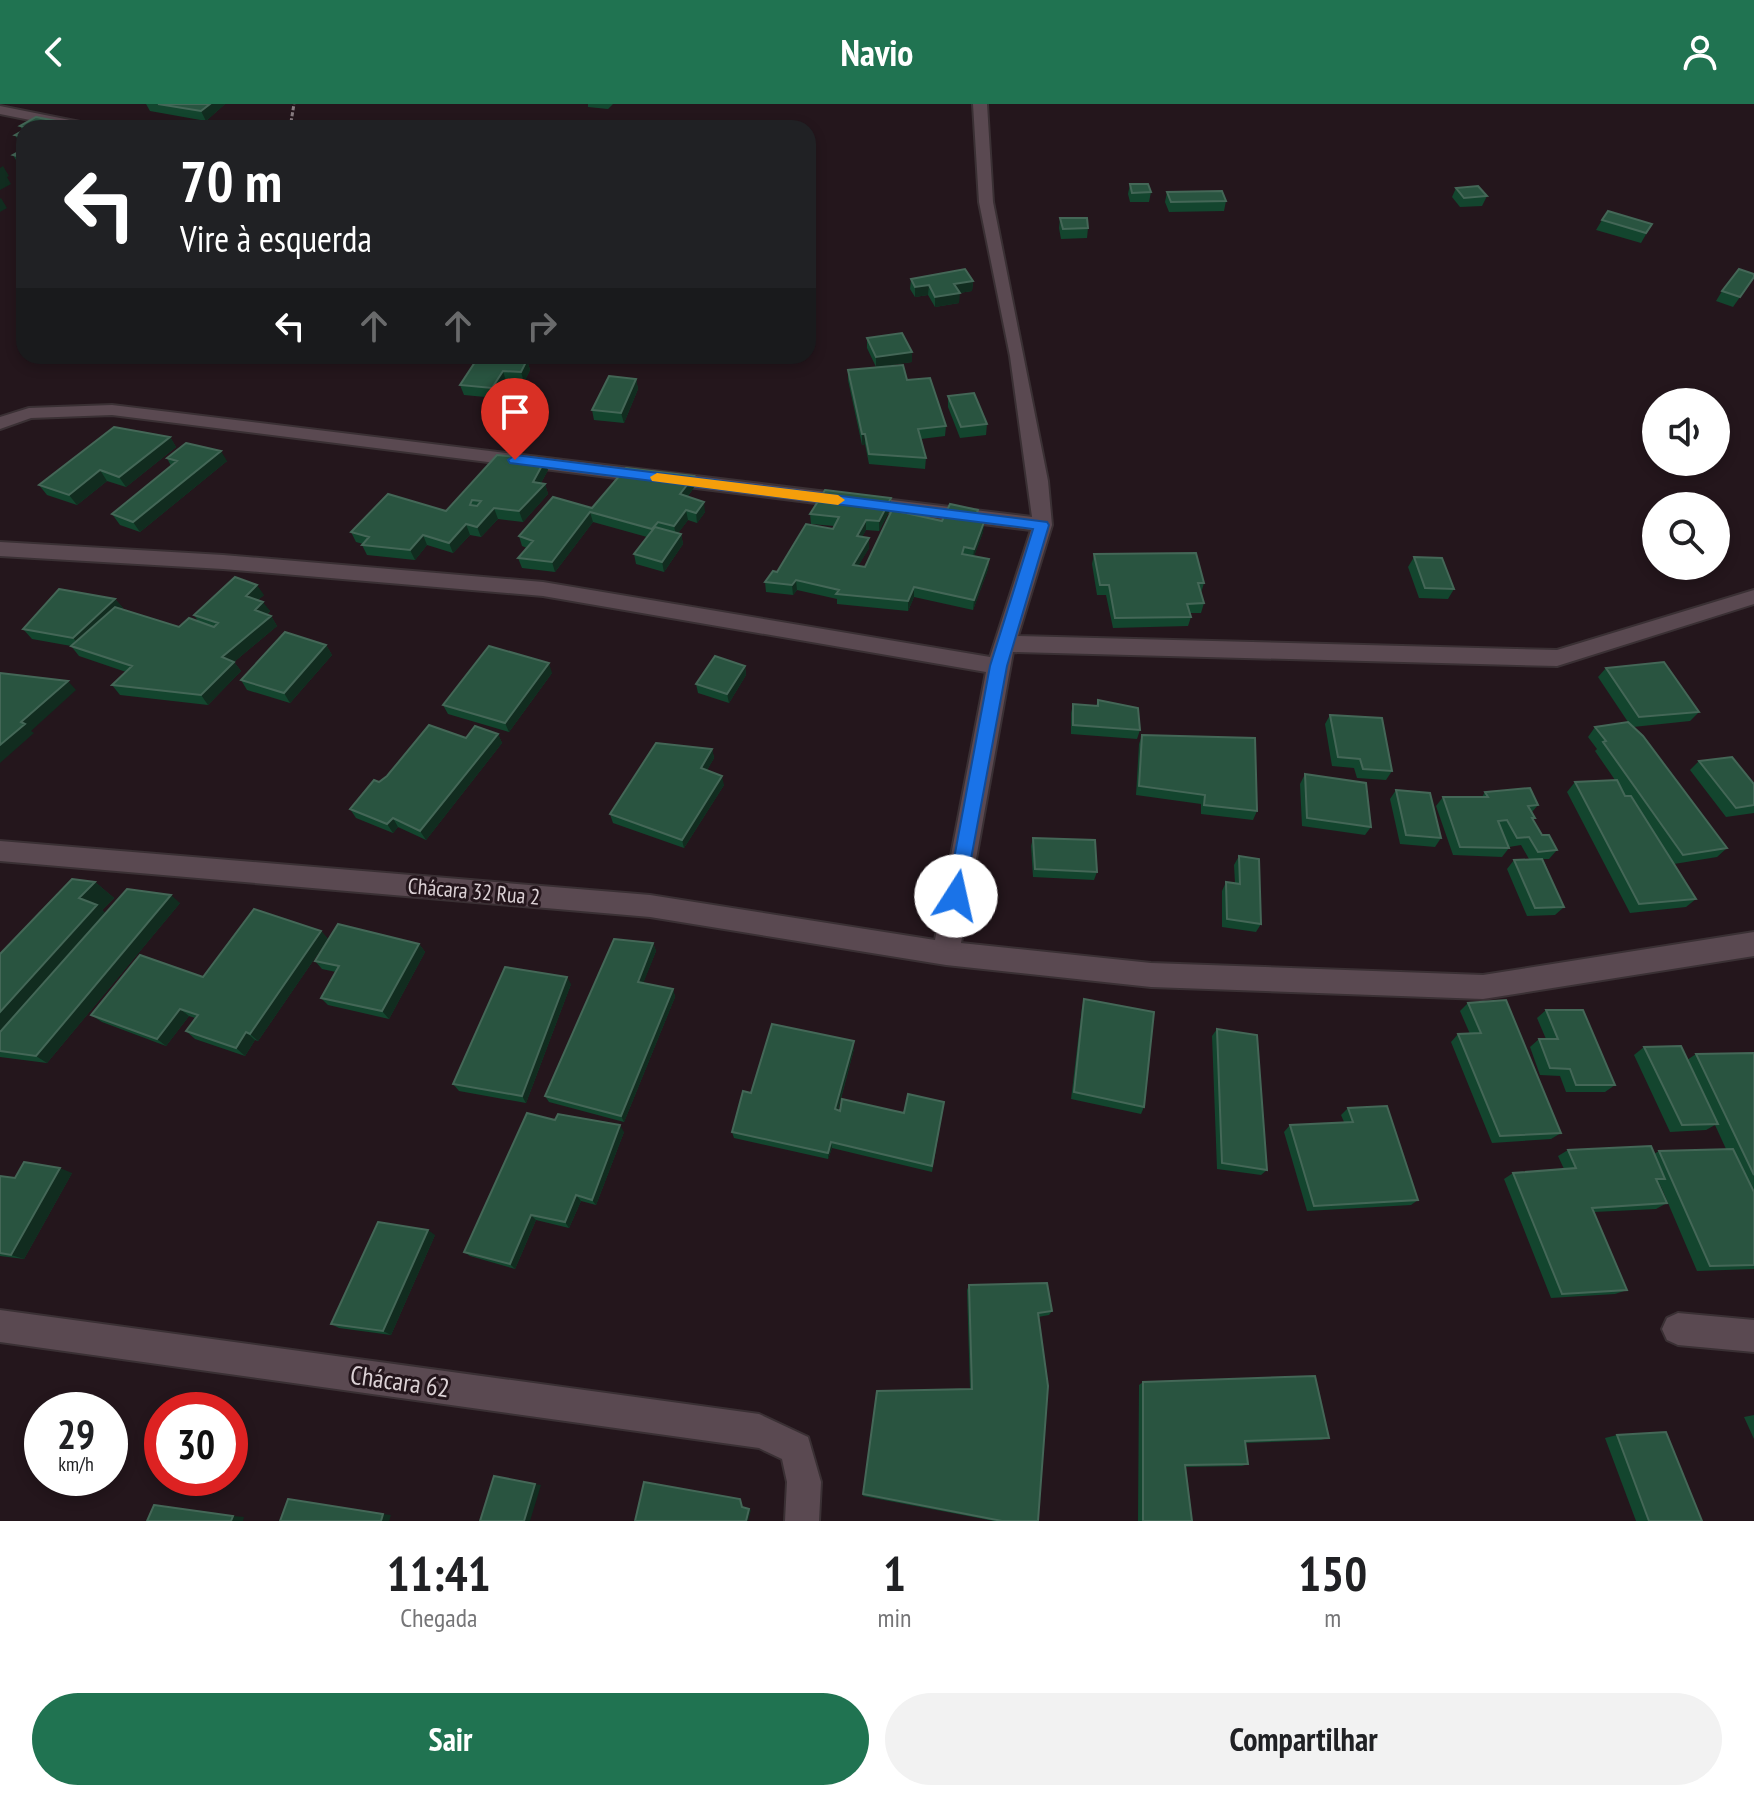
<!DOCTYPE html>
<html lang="pt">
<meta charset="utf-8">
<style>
:root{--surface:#fff;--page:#f2f2f2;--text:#202124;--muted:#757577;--accent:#207351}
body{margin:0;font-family:"PT Sans Narrow",sans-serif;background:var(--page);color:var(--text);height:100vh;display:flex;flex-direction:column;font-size:30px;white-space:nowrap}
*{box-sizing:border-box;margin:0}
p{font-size:26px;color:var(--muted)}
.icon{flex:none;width:44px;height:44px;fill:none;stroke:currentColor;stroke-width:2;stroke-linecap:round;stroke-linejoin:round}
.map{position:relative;height:1417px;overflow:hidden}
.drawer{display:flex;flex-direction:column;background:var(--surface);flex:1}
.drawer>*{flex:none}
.banner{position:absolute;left:16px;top:16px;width:800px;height:244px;border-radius:24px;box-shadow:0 4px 12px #0003;background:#202124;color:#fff;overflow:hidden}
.tools{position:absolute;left:1642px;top:284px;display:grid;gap:16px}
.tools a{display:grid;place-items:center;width:88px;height:88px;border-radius:50%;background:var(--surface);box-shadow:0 4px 12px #0003;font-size:40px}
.speed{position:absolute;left:24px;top:1288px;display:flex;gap:16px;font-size:40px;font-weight:700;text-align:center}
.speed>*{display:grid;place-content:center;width:104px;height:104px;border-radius:50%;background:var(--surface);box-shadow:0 4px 12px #0003;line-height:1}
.speed small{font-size:20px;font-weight:400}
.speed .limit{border:12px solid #d22;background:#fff;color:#111}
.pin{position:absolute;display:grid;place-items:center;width:68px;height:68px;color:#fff;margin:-82px -34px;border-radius:50% 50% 50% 0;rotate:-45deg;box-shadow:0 0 8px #0007}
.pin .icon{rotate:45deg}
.me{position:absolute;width:88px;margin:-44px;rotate:10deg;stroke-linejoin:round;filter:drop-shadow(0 0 6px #0008)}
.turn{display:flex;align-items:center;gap:28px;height:168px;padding:0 32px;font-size:36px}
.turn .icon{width:104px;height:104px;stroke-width:2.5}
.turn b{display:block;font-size:56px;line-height:68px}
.lanes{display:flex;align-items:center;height:76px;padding:0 32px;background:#0003;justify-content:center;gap:40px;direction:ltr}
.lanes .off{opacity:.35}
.eta{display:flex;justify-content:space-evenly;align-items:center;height:136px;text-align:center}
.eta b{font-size:48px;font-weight:700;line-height:56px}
.primary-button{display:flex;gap:16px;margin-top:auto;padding:16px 32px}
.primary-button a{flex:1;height:92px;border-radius:48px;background:var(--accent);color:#fff;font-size:32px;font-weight:700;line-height:92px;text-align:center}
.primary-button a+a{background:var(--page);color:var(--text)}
header{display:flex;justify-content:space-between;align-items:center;height:104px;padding:0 32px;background:var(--accent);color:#fff;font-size:36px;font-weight:700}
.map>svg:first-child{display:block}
</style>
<header><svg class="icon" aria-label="back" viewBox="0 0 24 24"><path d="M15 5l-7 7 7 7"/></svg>Navio<svg class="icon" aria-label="person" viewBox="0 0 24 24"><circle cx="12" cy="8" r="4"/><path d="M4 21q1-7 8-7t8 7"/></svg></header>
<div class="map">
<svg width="1754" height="1417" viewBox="0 0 1754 1417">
<rect width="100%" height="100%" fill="#24161c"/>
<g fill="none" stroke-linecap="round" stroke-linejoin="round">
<defs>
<path id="street" d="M973 0H987L993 98 1048 377 1052 421 1018 532 1557 546 1754 486V500L1557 562 1013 548 961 839 1151 859 1483 871 1754 828V852L1483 895 1151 883 946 861 650 813 0 757V737L650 791 935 836 986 568 543 492 223 465 0 452V438L223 451 543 478 990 553 1031 426 112 311 31 314 0 325V313L29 304 112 301 1032 413 1010 252 979 98Z
M0 2 90 20 97 24H70L0 10Z
M0 1206 759 1310 808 1333 821 1378 819 1417H785L787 1378 782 1355 759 1344 0 1238Z
M1678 1209 1754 1216V1248L1678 1241 1667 1236 1662 1225 1667 1214Z"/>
</defs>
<!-- street casing -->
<use href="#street" stroke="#3a3034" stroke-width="4"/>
<!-- path -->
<path stroke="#887c81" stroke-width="3" stroke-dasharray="4 2" stroke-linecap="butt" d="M290 24 294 0"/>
<!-- street -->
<use href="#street" fill="#5a4951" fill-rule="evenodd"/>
</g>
<!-- wall -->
<path fill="#13452e" d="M146 0H225L206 17 150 7Z
M588 0H613L608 5 588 3Z
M20 22 86 24H24V41H21L15 31 23 27Z
M24 45V62L19 61 13 51Z
M1130 80 1151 88 1149 98H1130L1128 90Z
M1456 84 1487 92 1482 102 1460 103 1452 93Z
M1167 88 1226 97 1224 107 1169 108 1165 98Z
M1060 114 1088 124 1087 134 1061 135 1059 124Z
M1602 116 1652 120 1641 139 1596 126Z
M1754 173 1733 203 1716 197 1722 187Z
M911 175 973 177 972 187 959 189V199L935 203 928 191 915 193 910 185Z
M867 234 912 248V258L876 263 867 244Z
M519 256H527L530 266 524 278 506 277 496 294 464 291 460 281Z
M848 266 907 276 946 322 945 332 921 335 926 354 925 365 869 360 865 340 862 341 848 276Z
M636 275 638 285 624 319 594 316 592 306Z
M948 292 987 320 986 331 960 334 948 303Z
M170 333 176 343 126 383 107 377 77 401 47 391 39 381Z
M167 354 227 357 140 428 120 421 112 410 171 362Z
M548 366 541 379 545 380 548 390 523 418 498 415 481 433 470 431 453 449 427 441 415 456 367 451 362 441 363 440 356 438 351 428 446 407Z
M694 372 695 382 688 392 705 408 697 419 688 416 678 429 681 430 683 440 664 468 636 460 634 450 647 433 593 418 555 468 522 464 518 454 527 444 522 442 519 432 592 404Z
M891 394V404L879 427 866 426 862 433 869 434V444L858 462 865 463 942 417H977L984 418 983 428 974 452 989 455 988 465 973 506 914 493 908 507 837 500V495L797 486 793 491 766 488 765 478 833 425 834 422 811 420 810 410Z
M1094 450 1204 479 1201 489 1204 499 1201 509H1190L1191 513 1188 522 1113 524 1106 491H1097L1092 460Z
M1414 453 1454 485 1448 495 1419 494 1408 463Z
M264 491 258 496 270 507 267 511 271 512 277 522 234 558 241 567 208 601 120 591 112 581 126 568 79 552 71 542 32 535 23 525 115 495 123 504 122 505 179 523 198 517 194 511Z
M326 541 332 551 290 599 247 586 241 576Z
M745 562 746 571 729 599 698 589 696 580Z
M1606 564 1699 608 1690 617 1633 623 1727 744 1717 753 1674 760 1696 795 1686 803 1630 809 1567 688 1575 678 1615 676 1595 647 1597 645 1588 633 1595 623 1628 618 1598 573Z
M552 569 509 628 448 610 443 601Z
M1098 596 1140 626 1137 635 1071 630V609L1073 600 1096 602Z
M1330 611 1392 667 1386 676 1357 674 1354 664 1332 662 1325 620Z
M498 630 502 639 426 736 398 723 393 729 356 714 350 705 387 672 466 634Z
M1142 631 1257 707 1253 716 1201 710V700L1136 691 1139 640Z
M712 645 714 654 707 666 724 681 684 744 613 719 610 710Z
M1699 657 1754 680V709L1726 713 1690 666Z
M1305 670 1371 723 1365 731 1302 722 1300 680Z
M1396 686 1441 734 1435 743 1400 740 1390 695Z
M1485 688 1538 701 1532 708 1535 714 1533 716 1542 731 1557 746 1549 755H1543L1564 803 1555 811 1527 812 1507 765 1514 756 1529 755 1521 741 1509 743V744L1502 753 1453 751 1436 702 1443 693H1482Z
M1033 734 1097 768 1094 776 1033 773 1031 742Z
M1239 752 1261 820 1256 828 1222 823V787L1226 778 1235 779 1234 761Z
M95 778 114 794 102 806 105 809 180 799 47 959 0 953V850Z
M321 827 328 835 258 937 255 936 245 952 195 935 186 927 195 914 189 912 166 942 102 918 91 911 203 873Z
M653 839 656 847 643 879 673 885 675 893 624 1018 549 998 545 992Z
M419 840 425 848 389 915 328 901 321 894 336 868 322 865 315 857Z
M571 880 526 999 459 987 453 980Z
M1084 895 1144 1003 1141 1010 1071 995 1082 903Z
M1468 899 1561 1029 1551 1035 1492 1039 1451 938 1458 930H1470L1460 907Z
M1546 906 1615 981 1605 988H1566L1560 972 1540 971 1530 943 1539 935H1546L1537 914Z
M1217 925 1267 1066 1261 1071 1217 1065 1212 932Z
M1644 943 1687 956 1696 950 1754 949V1165L1697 1167 1659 1078 1667 1099 1656 1105 1594 1108 1627 1186 1615 1190 1551 1194 1504 1075 1513 1069 1564 1065 1558 1052 1568 1046 1654 1050 1659 1047 1726 1045 1715 1021 1706 1026 1670 1028 1634 951Z
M854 945 838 1006 904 1009 944 998 932 1068 832 1044 828 1055 734 1034 732 1028 751 989Z
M1348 1004 1418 1096 1411 1101 1307 1107 1284 1028 1290 1021 1344 1018 1341 1011Z
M555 1016 624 1028 596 1101 581 1097 569 1124 536 1116 515 1165 470 1152 464 1148Z
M72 1069 24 1155 0 1152V1072L15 1074Z
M435 1131 391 1231 339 1224 331 1220Z
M969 1181 1052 1207 1049 1211 1038 1213V1417H994L863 1392V1390L970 1285 967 1186Z
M1143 1278 1329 1334 1321 1336 1245 1339 1248 1360 1242 1362 1185 1363 1192 1417H1138L1139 1281Z
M1754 1311V1335L1744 1313Z
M1617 1331 1702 1417H1636L1605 1334Z"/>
<!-- shaded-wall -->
<path fill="#112c1f" d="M210 0H225L206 17 201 7Z
M3 62 9 72 7 73 11 80 0 86V64Z
M1 94 7 104 0 108V95Z
M973 177 972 187 953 190 954 180Z
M929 181 928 191 915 193V183Z
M960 189 959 199 935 203V193Z
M912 248V258L876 263V253Z
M512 252H521L513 265 510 255Z
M527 256 530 266 524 278 521 268Z
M503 267 506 277 496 294 492 284Z
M636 275 638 285 624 319 621 309Z
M862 330H865V340L862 341Z
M170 333 176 343 126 383 119 373Z
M221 347 227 357 140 428 133 418Z
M545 356 548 366 536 388 533 378Z
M100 366 107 377 77 401 69 391Z
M694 372 695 382 682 400 680 390Z
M545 380 548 390 523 418 519 407Z
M891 394V404L879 427V417Z
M704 398 705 408 697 419 696 409Z
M494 404 498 415 481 433 477 423Z
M686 406 688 416 676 432 674 422Z
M590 408 593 418 555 468 552 458Z
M866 416V426L857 442V432Z
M984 418 983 428 973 455 974 445Z
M466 420 470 431 453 449 449 439Z
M681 430 683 440 664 468 662 458Z
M423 431 427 441 415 456 410 446Z
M869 434V444L853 471V461Z
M989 455 988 465 973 506 974 496Z
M796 476 797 486 793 491 792 481Z
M257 481 264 491 252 501 246 492Z
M914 483V493L908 507V497Z
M115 495 123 504 82 543 73 534Z
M263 498 270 507 261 516 255 506Z
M271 512 277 522 234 558 241 567 208 601 201 591 222 553Z
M326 541 332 551 290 599 284 589Z
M549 559 552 569 509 628 505 619Z
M745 562 746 571 729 599 727 590Z
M68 577 76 586 31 627 34 629 0 659V641L21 618Z
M498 630 502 639 426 736 420 727Z
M712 645 714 654 703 673 701 664Z
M722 672 724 681 684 744 682 736Z
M393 714 398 723 393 729 387 720Z
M95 778 114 794 102 806 115 817 0 947V908L79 794Z
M171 791 180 799 47 959 36 952Z
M321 827 328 835 258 937 250 930Z
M653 839 656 847 641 885 638 878Z
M419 840 425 848 389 915 382 907Z
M567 873 571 880 526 999 522 992Z
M673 885 675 893 624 1018 621 1012Z
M180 905 189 912 166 942 157 935Z
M246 928 255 936 245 952 236 944Z
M854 937V945L836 1012 835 1005Z
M620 1021 624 1028 596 1101 592 1096Z
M831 1038 832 1044 828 1055V1049Z
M60 1064 72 1069 24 1155 11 1151Z
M576 1091 581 1097 569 1124 565 1118Z
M531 1111 536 1116 515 1165 510 1160Z
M428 1126 435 1131 391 1231 383 1227Z
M535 1380 541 1381 530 1417H524Z
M749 1405 751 1406 748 1417H746Z
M383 1410 391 1411 389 1417H381Z
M233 1412 244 1413 243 1417H231Z"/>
<!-- building -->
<path fill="#295440" stroke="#446757" stroke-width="2" fill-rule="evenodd" d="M158 0H210L201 7Z
M36 13 86 23 84 24H28L20 22Z
M103 21 117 24H97Z
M24 26V33L15 31Z
M24 45V54L13 51Z
M1130 80H1148L1151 88 1132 89Z
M1478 82 1487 92 1464 94 1456 84Z
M1222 87 1226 97 1171 98 1167 88Z
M1608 107 1652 120 1646 129 1602 116Z
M1060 114H1087L1088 124 1063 125Z
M965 165 973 177 954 180 960 189 935 193 929 181 915 183 911 175Z
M1739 165 1754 170V173L1740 193 1722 187Z
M902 229 912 248 876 253 867 234Z
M479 252H512L510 255 527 256 521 268 503 267 492 284 460 281Z
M903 261 907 276 930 274 946 322 918 325 926 354 869 350 865 330H862L848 266Z
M609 272 636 275 621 309 592 306Z
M974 289 987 320 961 323 948 292Z
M114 323 170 333 119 373 100 366 69 391 39 381Z
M186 339 221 347 133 418 112 410 177 357 167 354Z
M497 351 545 356 533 378 545 380 519 407 494 404 477 423 466 420 449 439 423 431 410 446 362 441 369 433 351 428 388 390 446 407ZM472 396 481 397 477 402 470 401Z
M626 364 694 372 680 390 704 398 696 409 686 406 674 422 658 418 652 425 590 408 552 458 518 454 533 437 519 432 553 393 592 404Z
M825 386 891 394 879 417 866 416 857 432 869 434 853 461 865 463 892 406 942 417 950 400 978 406 974 416 984 418 974 445 964 443 962 450 989 455 974 496 914 483 908 497 836 490 839 486 796 476 792 481 765 478 773 467 777 468 806 420 833 425 839 413 810 410Z
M655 423 681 430 662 458 634 450Z
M1196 449 1204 479H1198L1204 499 1187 500 1191 513 1115 514 1109 481H1100L1094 450Z
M1414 453 1442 454 1454 485 1425 484Z
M235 473 257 481 246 492 263 498 255 506 271 512 222 553 234 558 201 591 112 581 132 562 71 542 115 503 179 523 189 514 214 523 218 519 194 511Z
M59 485 115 495 73 534 23 525Z
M285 528 326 541 284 589 241 576Z
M489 542 549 559 505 619 443 601Z
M715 552 745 562 727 590 696 580Z
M1664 558 1699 608 1639 613 1606 564Z
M0 569 68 577 21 618 25 620 0 641Z
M1098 596 1138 604 1140 626 1073 621V600L1098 602Z
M1330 611 1382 614 1392 667 1363 665 1360 655 1338 653Z
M1628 618 1643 632 1727 744 1683 751 1603 638 1606 637 1595 623Z
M429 621 466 634 475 622 498 630 420 727 393 714 387 720 350 705 374 676 379 678 387 672Z
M1142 631 1255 634 1257 707 1204 701 1205 691 1139 682Z
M656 639 712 645 701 664 722 672 682 736 610 710Z
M1732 653 1754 680V701L1736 704 1699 657Z
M1305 670 1366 679 1371 723 1307 714Z
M1617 676 1625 692H1631L1696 795 1639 800 1575 678Z
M1530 684 1538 701 1528 702 1535 714H1532L1542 731H1549L1557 746 1538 748 1529 733 1517 734 1507 716 1498 717 1509 744 1460 743 1443 693H1488L1485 688Z
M1396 686 1430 689 1441 734 1406 731Z
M1033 734 1095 736 1097 768 1035 765Z
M1239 752 1259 755 1261 820 1227 815 1226 778 1240 780Z
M1542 755 1564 803 1535 804 1514 756Z
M72 775 95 778 79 794 97 801 0 908V850Z
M127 785 171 791 36 952 0 947V928Z
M254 805 321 827 250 930 246 928 236 944 186 927 198 911 180 905 157 935 91 911 140 851 203 873Z
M338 820 419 840 382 907 321 894 339 862 315 857Z
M614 835 653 839 638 878 673 885 621 1012 545 992Z
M505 863 567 873 522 992 453 980Z
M1084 895 1154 908 1144 1003 1074 988Z
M1506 896 1561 1029 1500 1032 1458 930 1481 929 1468 899Z
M1546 906H1583L1615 981H1576L1570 965 1550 964 1539 935H1558Z
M772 920 854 937 835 1005 840 1007 842 995 904 1009 908 990 944 998 932 1062 831 1038 828 1049 732 1028 743 987 751 989Z
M1217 925 1257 931 1267 1066 1222 1059Z
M1681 942 1718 1020 1682 1021 1644 943Z
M1754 949V1071L1696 950Z
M1387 1002 1418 1096 1314 1102 1290 1021 1353 1018 1348 1004Z
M527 1009 555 1016 558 1010 620 1021 592 1096 576 1091 565 1118 531 1111 510 1160 464 1148Z
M1651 1042 1665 1075H1656L1667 1099 1592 1104 1627 1186 1562 1190 1513 1069 1576 1064 1568 1046Z
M1733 1045 1754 1088V1161L1710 1162 1659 1047Z
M24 1058 60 1064 11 1151 0 1149V1072L15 1074Z
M378 1118 428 1126 383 1227 331 1220Z
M1047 1179 1052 1207 1038 1209 1048 1282 1038 1417H1002L863 1390 877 1287 972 1285 969 1181Z
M1315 1272 1329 1334 1245 1337 1248 1360 1185 1361 1192 1417H1143V1278Z
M1666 1328 1702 1417H1649L1617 1331Z
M494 1372 535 1380 524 1417H480Z
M644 1378 740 1395 742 1403 749 1405 746 1417H635Z
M288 1395 383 1410 381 1417H280Z
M154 1401 233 1412 231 1417H147Z"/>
<!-- route -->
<path fill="#1a73e8" stroke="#114b97" stroke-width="2" d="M515 351 1047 418 1049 421 1007 562 963 798 956 800 947 792 990 562 1033 425 510 359 508 356Z"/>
<!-- slow -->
<path fill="#f59e0b" d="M657 369 838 391 845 396 838 401 652 377 650 373Z"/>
<g text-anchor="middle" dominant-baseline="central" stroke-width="6" stroke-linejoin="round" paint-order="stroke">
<!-- street labels -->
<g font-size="22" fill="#dbd1d5" stroke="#24161c">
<text transform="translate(474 787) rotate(5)">Chácara 32 Rua 2</text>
</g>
<!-- near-street labels -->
<g font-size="26" fill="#dbd1d5" stroke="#24161c">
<text transform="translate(400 1277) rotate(8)">Chácara 62</text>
</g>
</g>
</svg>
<div class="tools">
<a><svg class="icon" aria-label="sound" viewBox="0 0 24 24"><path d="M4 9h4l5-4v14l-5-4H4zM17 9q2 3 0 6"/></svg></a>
<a><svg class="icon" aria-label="search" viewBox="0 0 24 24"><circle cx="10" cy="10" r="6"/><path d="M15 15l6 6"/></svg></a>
</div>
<div class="speed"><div>29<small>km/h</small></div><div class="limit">30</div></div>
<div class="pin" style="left:515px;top:356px;background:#d93025"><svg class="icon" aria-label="arrive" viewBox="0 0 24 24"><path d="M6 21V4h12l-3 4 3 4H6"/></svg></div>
<svg class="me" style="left:956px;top:792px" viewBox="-20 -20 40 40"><circle r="19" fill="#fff"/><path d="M0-13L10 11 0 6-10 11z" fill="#1a73e8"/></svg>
<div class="banner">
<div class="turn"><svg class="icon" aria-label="left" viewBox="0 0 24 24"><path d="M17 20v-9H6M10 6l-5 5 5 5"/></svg><div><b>70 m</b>Vire à esquerda</div></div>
<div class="lanes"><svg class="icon" aria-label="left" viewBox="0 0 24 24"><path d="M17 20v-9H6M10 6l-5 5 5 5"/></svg><svg class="icon off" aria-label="ahead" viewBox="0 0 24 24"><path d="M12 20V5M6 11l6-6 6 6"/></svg><svg class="icon off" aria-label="ahead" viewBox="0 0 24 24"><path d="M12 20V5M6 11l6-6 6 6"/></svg><svg class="icon off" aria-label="right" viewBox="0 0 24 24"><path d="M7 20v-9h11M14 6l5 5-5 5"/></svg></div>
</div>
</div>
<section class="drawer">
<div class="eta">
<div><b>11:41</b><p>Chegada</p></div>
<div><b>1</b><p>min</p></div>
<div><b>150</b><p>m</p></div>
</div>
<div class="primary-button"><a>Sair</a><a>Compartilhar</a></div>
</section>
